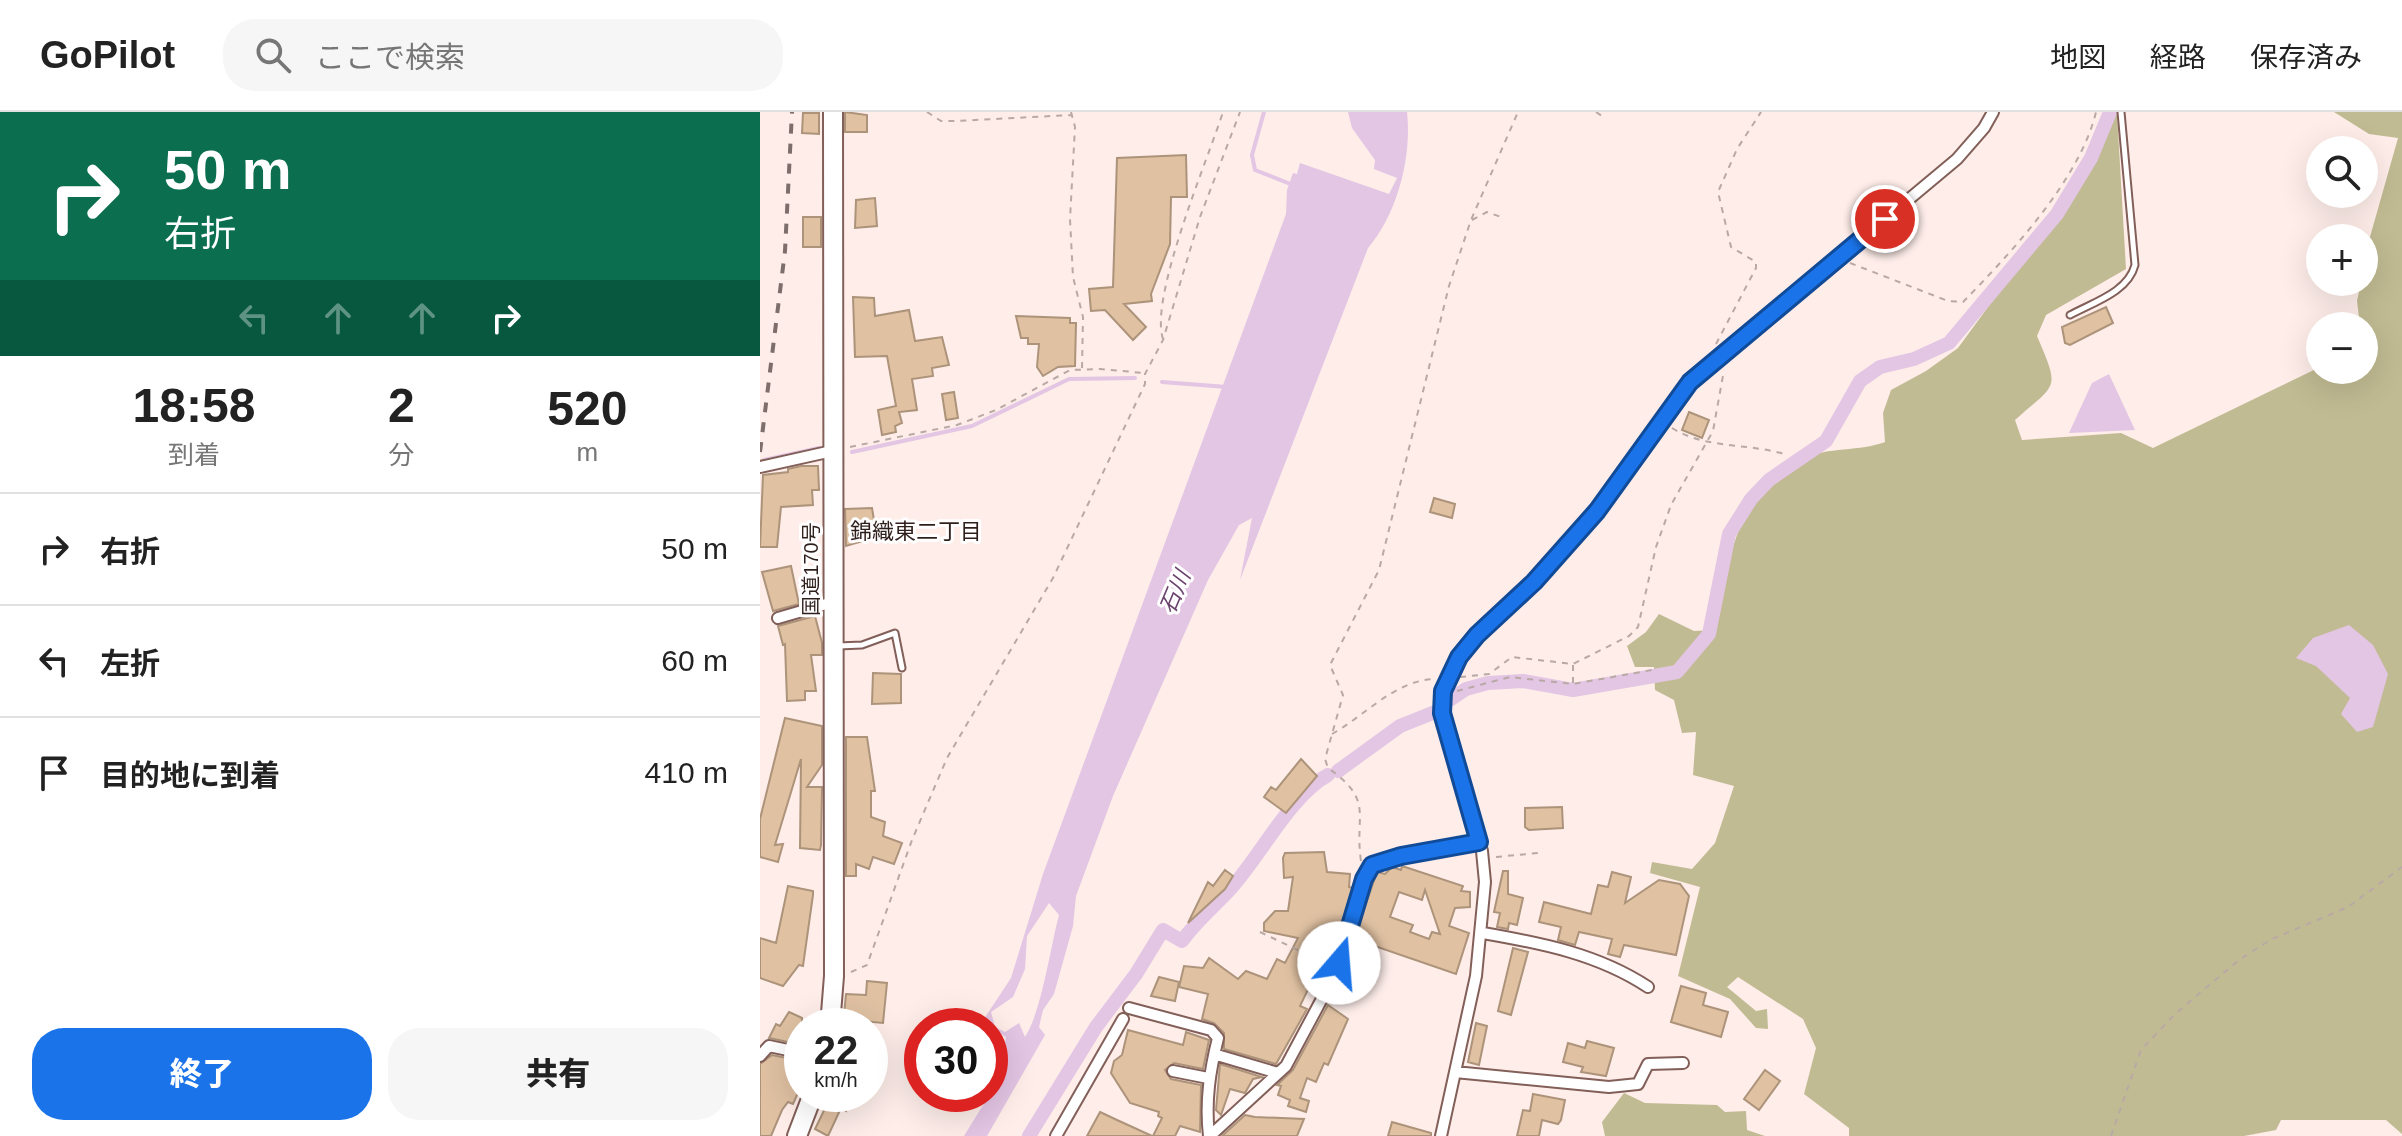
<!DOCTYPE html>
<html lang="ja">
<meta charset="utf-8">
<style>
:root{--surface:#fff;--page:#f6f6f6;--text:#222;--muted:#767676;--line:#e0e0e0;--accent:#1a73e8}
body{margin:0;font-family:Helvetica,"Noto Sans JP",sans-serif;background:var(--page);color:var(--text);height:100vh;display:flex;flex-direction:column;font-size:30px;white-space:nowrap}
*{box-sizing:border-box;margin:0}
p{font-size:26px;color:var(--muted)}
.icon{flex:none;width:44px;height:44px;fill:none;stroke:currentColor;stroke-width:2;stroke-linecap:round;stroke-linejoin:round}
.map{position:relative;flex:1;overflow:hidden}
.side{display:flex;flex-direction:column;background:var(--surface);width:760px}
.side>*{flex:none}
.banner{background:#0b6e4f;color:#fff;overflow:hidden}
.buttons{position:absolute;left:1546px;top:24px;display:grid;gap:16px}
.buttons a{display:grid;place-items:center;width:72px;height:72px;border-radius:50%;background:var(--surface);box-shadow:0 8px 32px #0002;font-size:40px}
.speed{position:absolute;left:24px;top:896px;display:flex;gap:16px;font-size:40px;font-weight:700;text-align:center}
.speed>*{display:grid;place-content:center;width:104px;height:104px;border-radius:50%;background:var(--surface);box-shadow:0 8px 32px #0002;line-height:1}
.speed small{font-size:20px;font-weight:400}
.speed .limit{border:12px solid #d22;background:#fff;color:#111}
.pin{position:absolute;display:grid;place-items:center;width:68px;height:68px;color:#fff;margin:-34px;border:4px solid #fff;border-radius:50%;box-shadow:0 2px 8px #0007}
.me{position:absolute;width:88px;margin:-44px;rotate:18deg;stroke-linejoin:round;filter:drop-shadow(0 0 6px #0008)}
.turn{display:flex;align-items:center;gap:28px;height:168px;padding:0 32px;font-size:36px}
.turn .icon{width:104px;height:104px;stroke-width:2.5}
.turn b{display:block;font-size:56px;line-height:68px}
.lanes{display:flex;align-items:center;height:76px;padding:0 32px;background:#0003;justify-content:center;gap:40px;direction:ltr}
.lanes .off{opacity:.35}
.eta{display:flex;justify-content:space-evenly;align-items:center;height:136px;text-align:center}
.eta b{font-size:48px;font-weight:800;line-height:56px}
.primary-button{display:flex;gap:16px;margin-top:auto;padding:16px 32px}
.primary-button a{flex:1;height:92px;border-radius:32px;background:var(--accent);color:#fff;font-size:32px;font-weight:800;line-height:92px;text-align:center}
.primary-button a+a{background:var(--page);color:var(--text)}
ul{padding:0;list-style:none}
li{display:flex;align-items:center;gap:24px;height:112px;padding:0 32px;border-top:2px solid var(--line)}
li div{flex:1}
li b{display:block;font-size:30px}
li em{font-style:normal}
header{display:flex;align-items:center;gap:48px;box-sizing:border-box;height:112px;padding:0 40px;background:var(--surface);border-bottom:2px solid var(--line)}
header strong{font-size:38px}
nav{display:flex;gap:44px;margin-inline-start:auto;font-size:28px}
.search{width:560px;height:72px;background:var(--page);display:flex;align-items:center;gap:20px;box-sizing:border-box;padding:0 28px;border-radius:32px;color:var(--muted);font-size:30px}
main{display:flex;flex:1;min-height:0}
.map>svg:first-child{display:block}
</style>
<header>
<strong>GoPilot</strong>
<div class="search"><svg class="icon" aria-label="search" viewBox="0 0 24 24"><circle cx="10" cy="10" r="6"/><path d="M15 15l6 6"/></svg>ここで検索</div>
<nav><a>地図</a><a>経路</a><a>保存済み</a></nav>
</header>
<main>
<section class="side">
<div class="banner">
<div class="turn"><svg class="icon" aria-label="right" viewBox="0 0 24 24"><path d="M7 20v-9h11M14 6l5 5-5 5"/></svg><div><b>50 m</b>右折</div></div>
<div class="lanes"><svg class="icon off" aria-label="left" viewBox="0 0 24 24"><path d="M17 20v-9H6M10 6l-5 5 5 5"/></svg><svg class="icon off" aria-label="ahead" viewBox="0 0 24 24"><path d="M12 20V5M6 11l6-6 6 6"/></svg><svg class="icon off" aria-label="ahead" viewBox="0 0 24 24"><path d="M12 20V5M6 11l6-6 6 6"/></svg><svg class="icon" aria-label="right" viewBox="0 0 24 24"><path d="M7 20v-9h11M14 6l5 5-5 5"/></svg></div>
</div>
<div class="eta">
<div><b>18:58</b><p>到着</p></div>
<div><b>2</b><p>分</p></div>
<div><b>520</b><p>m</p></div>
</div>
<ul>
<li><svg class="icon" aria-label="right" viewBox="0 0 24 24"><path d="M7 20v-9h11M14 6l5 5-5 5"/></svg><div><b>右折</b></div><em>50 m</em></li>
<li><svg class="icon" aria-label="left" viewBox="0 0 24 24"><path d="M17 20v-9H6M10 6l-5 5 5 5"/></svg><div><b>左折</b></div><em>60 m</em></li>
<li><svg class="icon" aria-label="arrive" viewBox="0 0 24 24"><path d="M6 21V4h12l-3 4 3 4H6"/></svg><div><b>目的地に到着</b></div><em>410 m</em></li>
</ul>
<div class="primary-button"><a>終了</a><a>共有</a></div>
</section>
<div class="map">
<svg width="1642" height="1024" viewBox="0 0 1642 1024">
<rect width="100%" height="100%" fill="#feede9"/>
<!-- forest -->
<path fill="#c1bb93" d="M1574 0H1642V1022L1626 1008H1521L1516 1018 1484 1024H1089V1016L1044 982 1056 936 1043 907 978 865 967 875 996 899 1007 897 1008 917 996 916 970 887 918 864 940 775 890 761 892 750 932 757 955 731 974 674 933 663 936 620 922 621 914 588 895 578 894 555H875L867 534 886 520 899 502 934 519 956 518C969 448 973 381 1047 345 1064 336 1102 339 1125 330L1123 301 1131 278 1166 259 1198 236 1247 169 1302 103 1357 1 1366 157 1286 203 1277 224C1300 278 1298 270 1255 308L1262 328 1361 321 1393 336 1560 255 1604 258V214H1600L1597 189 1601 170H1604L1608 132 1638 26 1609 22Z
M864 981 885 991 957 993 965 1000 986 999 987 1018 1005 1024H845L842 1010Z"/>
<!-- water -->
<path fill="#e3c5e4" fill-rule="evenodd" d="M588 0H647C652 46 637 102 608 136L480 468 492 406 479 413 448 468 353 684 316 784 313 814 294 882 283 898 279 915 285 923 227 1024H204L236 972 246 925 222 910 251 866 283 762 526 102 527 78 533 61 537 62 540 51 629 82 637 66 614 57 615 48 592 16ZM289 791 299 803C290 837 282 898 265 925L259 911 245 920 235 915 231 900 253 885 265 857 267 824Z
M1349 262 1375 318 1309 321 1332 271Z
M1589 513 1613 533 1628 562 1613 615 1597 620 1581 602 1590 586 1556 554 1536 546 1553 526Z"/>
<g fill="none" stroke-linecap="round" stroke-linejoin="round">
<!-- stream -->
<path stroke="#e3c5e4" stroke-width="4" d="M504 0 492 43 495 58 533 73
M402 270 467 275
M92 340 212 314 309 267 375 266
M4 348 59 336"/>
<!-- canal -->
<path stroke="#e3c5e4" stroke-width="14" d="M688 589 706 577 728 571 763 569 813 578 917 560 949 522 969 422 991 387 1009 368 1066 329 1100 269 1120 255 1154 247 1189 231 1297 102 1331 46 1350 0
M578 659 640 614 675 600
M269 1024 336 915 376 862 403 818 422 829C437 808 455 794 472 775 500 744 532 682 568 663"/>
</g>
<!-- building -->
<path fill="#e0c1a2" stroke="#ac937a" stroke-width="2" fill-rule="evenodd" d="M85 0 107 3V20H85Z
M43 1H59V22L42 21Z
M426 43 427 85H411L410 132 391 182 392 189 364 192 386 215 373 228 345 198 331 199 329 177 353 175 357 46Z
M115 86 117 114 95 116 96 88Z
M43 105H61V135H43Z
M93 185 114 186 115 204 149 198 155 229 182 225 189 253 172 256 173 264 152 267 157 298 139 300 142 311 135 314 136 320 122 323 118 298 136 294 127 244 95 245Z
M1346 195 1353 211 1310 233 1305 231 1302 215Z
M256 204 310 206V211H316L315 254 298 255 283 264 277 255 279 232H268V226H261Z
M194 280 198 306 186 308 182 282Z
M929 300 949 308 942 326 922 318Z
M41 354H58L59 378H52L53 393 21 395 17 435H0L3 363 28 360V357Z
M674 386 695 392 692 406 670 400Z
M112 396 115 414 120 413 123 423 86 434 85 397Z
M31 454 39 492 13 499 2 460Z
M55 504 62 531V543H51L56 579H45V588L27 589 25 532 23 533 18 514Z
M113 561 141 562V591L112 592Z
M25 606 62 614V653L47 675H62L61 733 60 738 40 736 41 647 15 733 23 732 18 750 0 745V707Z
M86 625H107L115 679H111V705L125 710 123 724 142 731 134 752 113 745 109 757 96 752V764H86Z
M541 647 557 664 526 701 504 685 511 675 516 678Z
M802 695 803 716 769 718 765 715V696Z
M564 740 567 760 590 762 589 775 593 776 564 866 560 873 552 869 540 894 547 897 516 952 464 937V921L454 911 442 907 448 882 419 875 424 854 443 856 449 846 478 867 486 859 507 867 517 847 525 851 538 826 504 819V811L515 799H528L533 765 524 766 523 746 525 741Z
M642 754 703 774 701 779 710 780V795L695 796 689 814 709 821 696 862 609 832 605 844 590 838 617 760 625 762 632 755 641 758ZM665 778 680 822 672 820 669 827 650 820 653 813 630 805 639 780 662 788Z
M465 758 473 764 465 777 428 811 448 770 453 774Z
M743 759H748V782L763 786 757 813 749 811 748 817 737 815 740 801 734 800Z
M852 760 871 765 865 791 899 768 920 772 929 784 916 843 864 833 860 845 848 842 852 827 819 820 815 833 808 831 798 828 801 815 779 810 784 790 831 802 838 773 848 775Z
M28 774 53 779V783L43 854 39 853 23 874 0 866V826L16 831Z
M753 836 768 840 751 903 738 899Z
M399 865 419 870 415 889 391 884Z
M107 869 127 871 123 911 102 909 101 914H83L86 882 106 883Z
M921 874 946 881 943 893 968 900 961 925 911 910Z
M568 893 588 907 568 953 564 951 556 970 547 966 540 986 549 989 546 1000 528 994 530 988 518 983 521 974 517 973 533 958Z
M29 900 42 906V933L9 926 16 912 20 914Z
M716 911 727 914 719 953 708 950Z
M368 918 423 933 426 920 449 928 443 957 414 951 405 958 411 967 441 973 440 1020 420 1014 415 1024H393L402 1006 398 1004 399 1000 370 991 351 961 354 949 362 943Z
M827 929 854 936 846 964 821 960 823 955 803 950 808 931 825 936Z
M12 943 42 949V972L33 992 28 990 22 998 11 1024H0V952Z
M460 952 502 965 493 967 485 981 470 977 461 1003 456 998Z
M1005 958 1020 969 999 998 984 987Z
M72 982H94L86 999 81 996 68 1024 55 1017Z
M773 982 805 988 801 1008 798 1012 782 1008 779 1024H757L763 998 770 999Z
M340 1000 357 1008 392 1024H327Z
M485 1003 495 1005 544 1007 537 1024H462Z
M632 1010 671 1021V1024H628Z"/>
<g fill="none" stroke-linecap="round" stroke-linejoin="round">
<defs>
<path id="service" d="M1310 203C1334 190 1368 180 1375 153L1361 0
M78 534 102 533 135 521 142 556"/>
<path id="minor" d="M0 355 72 339
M18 506 73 490
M723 821C781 831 838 842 888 875
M369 896 451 918 458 926C450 958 445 989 449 1024
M457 943 518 961
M0 944 9 934 42 941
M413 959 448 966
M695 960 849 975 878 972 888 952 923 951
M296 1024 363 907
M450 1024 526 954 572 868 604 767 612 753 641 744 719 730
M681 1024 716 864 725 770 722 739 682 601 689 561 717 523 774 470 837 399 930 270 1197 47 1224 16 1233 0"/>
<path id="trunk" d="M70 914 74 864 73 0
M37 1024 53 982"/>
</defs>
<!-- service casing -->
<use href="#service" stroke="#825f58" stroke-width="9"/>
<!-- minor casing -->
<use href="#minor" stroke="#825f58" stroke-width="14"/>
<!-- trunk casing -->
<use href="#trunk" stroke="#825f58" stroke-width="22"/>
<!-- path -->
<path stroke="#b9a9a5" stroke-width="2" stroke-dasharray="6 6" stroke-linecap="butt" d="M167 0 181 9H196L311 3
M311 0 315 15 310 107 313 165 323 205 322 257
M836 0 842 4
M712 108 727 100 744 106
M1090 151 1188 189 1203 190C1251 141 1320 67 1336 0
M403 227C389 185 448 47 463 0
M956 232 996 156V150L971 135 958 80 977 37 1001 0
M912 316C945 337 988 331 1024 342
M90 335 197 313 236 298 310 258 340 257 384 261
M813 553V571
M700 565 729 562 752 545 813 552 869 524 878 515 896 435 911 393 953 319 964 258
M697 579 750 565 813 572 892 558
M572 622C606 603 634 569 674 567
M736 745 778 741
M601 749C594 702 615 689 568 656L565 647 583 583 570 553 619 458 689 174 711 108 758 0
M500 820 565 851
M91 860 107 853 152 728 187 646 293 466 385 272V262L403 228 440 105 480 0
M1351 1024 1381 938 1415 902 1479 848 1510 828 1588 795 1642 755"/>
<!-- service -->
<use href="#service" stroke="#fff" stroke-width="5"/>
<!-- minor -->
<use href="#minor" stroke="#fff" stroke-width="10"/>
<!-- trunk -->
<use href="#trunk" stroke="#fff" stroke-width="18"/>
<!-- rail -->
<path stroke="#7e6e6b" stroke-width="4" stroke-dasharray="10 10" stroke-linecap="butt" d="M0 340 25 139 32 0"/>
</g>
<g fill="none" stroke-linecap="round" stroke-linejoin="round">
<defs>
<path id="route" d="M579 851 604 767 612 753 641 744 719 730 682 601 683 579 699 545 717 523 774 470 837 399 930 270 1125 107"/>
</defs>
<!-- route casing -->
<use href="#route" stroke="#114b97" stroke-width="20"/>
<!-- route -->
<use href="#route" stroke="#1a73e8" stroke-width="14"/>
</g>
<g text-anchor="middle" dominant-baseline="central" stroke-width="6" stroke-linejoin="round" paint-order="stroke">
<!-- street labels -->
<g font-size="20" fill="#2e1f1c" stroke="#fefefe">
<text transform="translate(51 457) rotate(-90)">国道170号</text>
</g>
<!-- neighbourhood labels -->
<g font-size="22" fill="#2e1f1c" stroke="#fefefe">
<text x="156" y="419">錦織東二丁目</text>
</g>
<!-- water labels -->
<g font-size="22" font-style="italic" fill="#6a416c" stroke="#fefefe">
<text transform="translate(415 480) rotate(-67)">石川</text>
</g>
</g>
</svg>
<div class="buttons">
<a><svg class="icon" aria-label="search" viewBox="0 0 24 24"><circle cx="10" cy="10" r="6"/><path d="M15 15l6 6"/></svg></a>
<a>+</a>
<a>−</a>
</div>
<div class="speed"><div>22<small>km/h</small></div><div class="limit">30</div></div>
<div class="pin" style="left:1125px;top:107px;background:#d93025"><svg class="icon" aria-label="arrive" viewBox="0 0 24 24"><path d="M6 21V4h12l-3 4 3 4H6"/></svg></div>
<svg class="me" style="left:579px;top:851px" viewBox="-20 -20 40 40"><circle r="19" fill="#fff"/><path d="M0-13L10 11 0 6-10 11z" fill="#1a73e8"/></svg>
</div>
</main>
